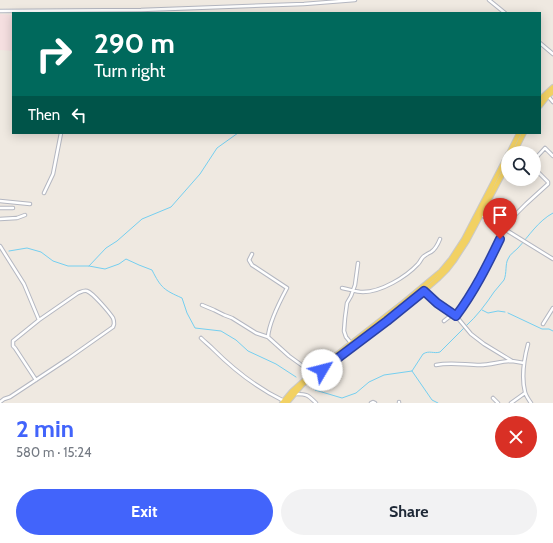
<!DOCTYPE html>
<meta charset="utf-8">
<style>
:root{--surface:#fff;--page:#f2f2f3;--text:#1f2937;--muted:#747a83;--accent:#4264fb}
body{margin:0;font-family:Cabin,sans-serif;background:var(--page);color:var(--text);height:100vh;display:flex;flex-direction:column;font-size:15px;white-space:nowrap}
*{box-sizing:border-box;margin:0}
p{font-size:13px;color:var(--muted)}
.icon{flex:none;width:22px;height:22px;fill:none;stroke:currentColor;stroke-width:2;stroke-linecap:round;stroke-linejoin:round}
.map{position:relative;height:403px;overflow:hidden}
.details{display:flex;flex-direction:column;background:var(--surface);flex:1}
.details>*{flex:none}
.banner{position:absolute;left:12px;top:12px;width:529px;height:122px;border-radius:0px;box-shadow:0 2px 10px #0003;background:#00695c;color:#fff;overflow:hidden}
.tools{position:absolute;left:501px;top:146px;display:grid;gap:8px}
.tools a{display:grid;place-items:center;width:40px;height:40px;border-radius:50%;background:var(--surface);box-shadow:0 2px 10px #0003;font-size:20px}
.pin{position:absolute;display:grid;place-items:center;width:34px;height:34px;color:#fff;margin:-41px -17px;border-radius:50% 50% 50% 0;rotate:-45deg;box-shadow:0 0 4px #0007}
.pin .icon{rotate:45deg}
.me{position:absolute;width:44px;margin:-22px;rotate:53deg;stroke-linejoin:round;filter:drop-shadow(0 0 3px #0008)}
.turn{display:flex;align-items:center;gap:14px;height:84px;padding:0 16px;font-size:18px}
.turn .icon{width:52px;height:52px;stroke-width:2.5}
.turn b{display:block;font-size:28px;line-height:34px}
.then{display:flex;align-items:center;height:38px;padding:0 16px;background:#0003;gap:8px;font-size:15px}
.round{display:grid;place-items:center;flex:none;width:42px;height:42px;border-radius:21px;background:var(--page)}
.overview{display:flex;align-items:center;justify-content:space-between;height:68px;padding:0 16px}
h1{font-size:24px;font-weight:700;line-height:30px;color:var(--accent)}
.button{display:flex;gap:8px;margin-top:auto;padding:8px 16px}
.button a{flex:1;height:46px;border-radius:24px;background:var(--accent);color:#fff;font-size:16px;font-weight:700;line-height:46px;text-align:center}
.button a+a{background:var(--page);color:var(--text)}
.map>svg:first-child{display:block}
</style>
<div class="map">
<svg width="553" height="403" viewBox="0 0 553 403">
<rect width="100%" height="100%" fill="#efe9e1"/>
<!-- medical -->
<path fill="#f5dfe0" d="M0 14 13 15V51L0 50Z"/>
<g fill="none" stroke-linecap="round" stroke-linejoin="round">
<!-- stream -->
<path stroke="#75cff0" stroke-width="1" d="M9 251 27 248 41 252 53 261 68 266H89L105 269 119 264 126 259 139 265 152 270C161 288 164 290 182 298L187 313 195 328 221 331 236 340 248 351 276 364 296 377
M89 266 106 248 117 241 142 219 171 207 200 174 217 148 238 133
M482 310 488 313 498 311 505 312
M508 313 542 329H549L553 331
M466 326C477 316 486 304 494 292 497 288 501 284 504 280 507 273 505 264 508 259 510 254 514 252 518 248 529 236 538 221 553 213
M412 371 432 400 438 403
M315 390 342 398 356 393 369 382 384 375 412 371 423 354C429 350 434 354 440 352L464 328"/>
<defs>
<path id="street" d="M489 0 505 13
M0 11 141 10 304 4 355 0
M540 43 553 54
M547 95 553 102
M534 160 545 148 553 156
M44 193 53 174 61 133
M0 201 30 204
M0 208H13
M480 214 553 259
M0 219 17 218 25 215
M0 246 24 284 39 320 78 293C81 292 84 290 87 291 93 293 109 312 113 318 114 320 114 321 114 324L113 327 69 358 10 397 4 399 0 402
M252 254 249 260 252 265 287 288C280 301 269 322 268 337
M342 288C349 289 356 292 363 292 381 292 406 277 418 264 420 262 421 259 423 257 425 255 429 253 431 252 436 249 438 244 440 239
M424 291 437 303 456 316 471 334 484 344 512 361 524 363
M202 305 214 310 224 315 232 318 256 333 268 337 289 356 307 369 311 374
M456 316 472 292 483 274 509 221 526 204 548 184V182L534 168
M444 321 453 314
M543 324 553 308
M201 338C205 342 209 345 213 349 234 370 257 388 284 401
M351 343 346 337 344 331 345 318 347 303 351 296 355 285 358 263
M528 344C524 359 521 376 525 392 526 396 529 400 531 403
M436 365C451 362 465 365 480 365 491 365 501 361 512 361
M36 380 15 348 13 346V341L39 320
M296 394C307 394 308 395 316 403
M493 398 498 403
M371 403 373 402 375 403
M399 403V402
M511 403 525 393"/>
<path id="primary" d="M540 99 553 87
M540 106 548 96 553 92
M509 153 519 133
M514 153 524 133
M282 403 292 391 309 376 405 301 441 271 451 259 464 239 508 154
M287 403 303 384 387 321 424 291 439 278 447 270 454 261 467 241 508 164"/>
</defs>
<!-- street casing -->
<use href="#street" stroke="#b4b7c1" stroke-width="4.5"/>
<!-- primary casing -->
<use href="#primary" stroke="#c9c9c9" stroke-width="6"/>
<!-- street -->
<use href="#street" stroke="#fff" stroke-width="2.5"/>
<!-- primary -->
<use href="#primary" stroke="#f2d163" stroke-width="4"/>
</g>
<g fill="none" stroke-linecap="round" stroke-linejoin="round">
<defs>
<path id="route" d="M322 370 387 321 424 291 437 303 456 316C474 292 487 266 500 239"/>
</defs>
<!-- route casing -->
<use href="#route" stroke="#2b41a3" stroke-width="10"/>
<!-- route -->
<use href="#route" stroke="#4264fb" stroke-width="7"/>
</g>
</svg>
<div class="tools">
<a><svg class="icon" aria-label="search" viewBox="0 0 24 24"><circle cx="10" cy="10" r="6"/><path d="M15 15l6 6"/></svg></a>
</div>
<div class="pin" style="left:500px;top:239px;background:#d93025"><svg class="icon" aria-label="arrive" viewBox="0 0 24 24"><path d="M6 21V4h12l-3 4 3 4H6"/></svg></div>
<svg class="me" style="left:322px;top:370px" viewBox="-20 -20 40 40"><circle r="19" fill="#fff"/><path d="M0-13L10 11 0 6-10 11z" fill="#4264fb"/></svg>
<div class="banner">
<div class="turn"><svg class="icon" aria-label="right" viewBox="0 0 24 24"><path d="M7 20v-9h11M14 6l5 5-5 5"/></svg><div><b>290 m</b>Turn right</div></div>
<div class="then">Then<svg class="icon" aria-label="left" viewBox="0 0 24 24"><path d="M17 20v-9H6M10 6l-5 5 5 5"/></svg></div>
</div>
</div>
<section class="details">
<div class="overview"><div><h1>2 min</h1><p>580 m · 15:24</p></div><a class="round" style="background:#d93025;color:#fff"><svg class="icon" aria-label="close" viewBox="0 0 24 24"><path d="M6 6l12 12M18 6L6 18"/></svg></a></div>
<div class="button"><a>Exit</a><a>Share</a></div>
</section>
